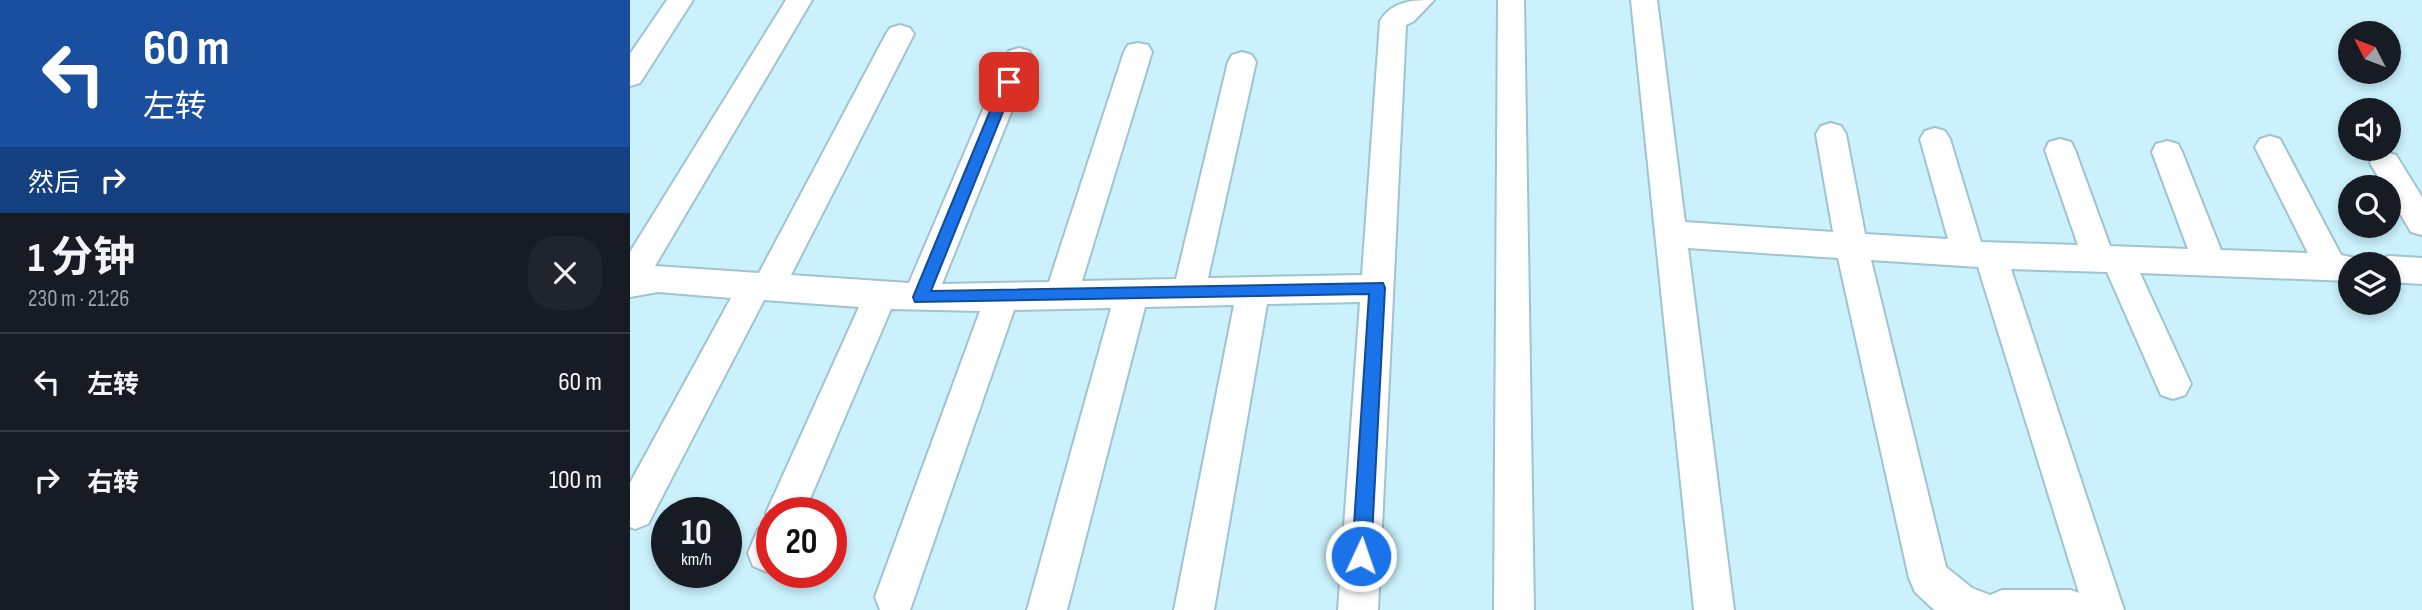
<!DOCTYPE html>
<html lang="zh">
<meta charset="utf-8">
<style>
:root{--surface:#171b24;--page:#20242c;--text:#f1f3f6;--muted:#9ea1a6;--line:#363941}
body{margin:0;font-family:"Sofia Sans Condensed","Noto Sans SC",sans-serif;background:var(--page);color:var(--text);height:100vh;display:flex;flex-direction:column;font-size:26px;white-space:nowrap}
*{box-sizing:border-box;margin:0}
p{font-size:23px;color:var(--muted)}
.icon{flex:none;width:38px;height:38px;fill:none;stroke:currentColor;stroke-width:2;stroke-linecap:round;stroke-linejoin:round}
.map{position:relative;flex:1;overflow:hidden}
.details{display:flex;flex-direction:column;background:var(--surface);width:630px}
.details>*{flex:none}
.top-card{background:#1a4fa0;color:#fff;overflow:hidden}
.needle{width:46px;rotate:312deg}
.buttons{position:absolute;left:1708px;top:21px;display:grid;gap:14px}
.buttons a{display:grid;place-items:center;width:63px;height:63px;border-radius:50%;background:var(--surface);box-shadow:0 4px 10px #0003;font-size:35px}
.speed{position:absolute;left:21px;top:497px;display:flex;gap:14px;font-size:35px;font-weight:700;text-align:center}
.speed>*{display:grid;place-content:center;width:91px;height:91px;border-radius:50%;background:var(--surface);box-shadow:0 4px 10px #0003;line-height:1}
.speed small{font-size:18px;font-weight:400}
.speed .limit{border:10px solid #d22;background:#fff;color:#111}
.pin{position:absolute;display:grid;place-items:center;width:60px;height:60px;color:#fff;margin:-30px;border-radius:14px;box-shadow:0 4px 10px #0006}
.me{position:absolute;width:77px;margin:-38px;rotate:3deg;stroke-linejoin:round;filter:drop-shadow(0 0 5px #0008)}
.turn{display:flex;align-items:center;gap:24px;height:147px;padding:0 28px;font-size:32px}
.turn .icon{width:91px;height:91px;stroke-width:2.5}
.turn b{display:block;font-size:49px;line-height:60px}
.then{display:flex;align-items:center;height:66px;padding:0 28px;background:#0003;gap:14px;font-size:26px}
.round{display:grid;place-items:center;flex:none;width:74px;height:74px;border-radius:28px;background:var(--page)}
.overview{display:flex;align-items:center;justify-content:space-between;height:119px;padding:0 28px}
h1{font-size:42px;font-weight:700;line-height:52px}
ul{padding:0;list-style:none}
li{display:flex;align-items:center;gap:21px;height:98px;padding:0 28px;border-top:2px solid var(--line)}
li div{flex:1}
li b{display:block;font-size:26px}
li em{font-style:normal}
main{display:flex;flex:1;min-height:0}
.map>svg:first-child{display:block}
</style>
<main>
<section class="details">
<div class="top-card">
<div class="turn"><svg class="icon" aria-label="left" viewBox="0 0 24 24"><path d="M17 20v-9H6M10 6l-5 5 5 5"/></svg><div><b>60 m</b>左转</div></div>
<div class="then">然后<svg class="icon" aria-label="right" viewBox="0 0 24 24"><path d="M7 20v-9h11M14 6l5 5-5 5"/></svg></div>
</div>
<div class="overview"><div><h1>1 分钟</h1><p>230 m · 21:26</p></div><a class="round"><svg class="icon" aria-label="close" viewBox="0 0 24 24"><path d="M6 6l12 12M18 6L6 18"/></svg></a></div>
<ul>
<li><svg class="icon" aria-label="left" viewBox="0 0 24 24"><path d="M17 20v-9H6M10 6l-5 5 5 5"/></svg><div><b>左转</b></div><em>60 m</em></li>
<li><svg class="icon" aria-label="right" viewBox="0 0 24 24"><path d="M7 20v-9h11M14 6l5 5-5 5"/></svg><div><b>右转</b></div><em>100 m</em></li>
</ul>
</section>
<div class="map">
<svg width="1792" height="610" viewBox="0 0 1792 610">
<rect width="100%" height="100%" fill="#caf1fc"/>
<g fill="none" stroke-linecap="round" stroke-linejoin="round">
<defs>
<path id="minor" d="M37 0H63L10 83 0 86V54Z
M156 0H182L25 266 129 273 256 34 260 28 270 25 280 28 284 34 161 275 279 283 375 58 379 51 389 48 399 51 403 58 312 284 419 282 494 52 498 45 508 43 518 45 522 52 452 281 546 279 598 62 602 55 612 52 622 55 626 62 578 278 732 275 750 21C762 1 783 0 804 0L784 21 776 25 748 610H708L730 302 637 304 584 610H544L604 305 515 307 437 610H397L481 308 384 310 280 610H250L245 597 350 311 261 309 174 513H142V570L137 572 123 566 118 553 128 529 141 524 136 513 229 307 134 300 18 524 5 529 0 527V483L101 298 28 292 0 297V252Z
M868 0H894L904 610H864Z
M1001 0H1027L1055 222 1203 232 1186 134 1191 126 1201 123 1211 126 1216 134 1235 234 1318 239 1290 139 1295 131 1305 128 1315 131 1320 139 1351 242 1448 245 1415 150 1419 142 1430 139 1441 142 1445 150 1480 246 1558 249 1522 152 1526 144 1537 141 1548 144 1552 152 1591 250 1678 253 1625 147 1630 139 1640 136 1650 139 1711 255 1731 259 1734 264H1720V281L1510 273 1561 384 1555 395 1543 399 1531 395 1477 272 1381 269 1494 610H1305L1302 608 1285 592 1279 578 1208 258 1058 248 1104 610H1064ZM1241 260 1348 267 1449 593 1441 590H1372L1360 595 1342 588 1316 567Z
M1755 152 1766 155 1792 197V235L1781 232 1759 195V187H1754L1740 163 1744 155Z
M1759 256 1792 258V284L1759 282V264H1745L1748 260Z"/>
</defs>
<!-- minor casing -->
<use href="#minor" stroke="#9fc4d0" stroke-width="4"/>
<!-- minor -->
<use href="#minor" fill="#fff" fill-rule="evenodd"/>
</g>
<!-- route -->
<path fill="#1a73e8" stroke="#114b97" stroke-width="2" d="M379 77 385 82 301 291 753 283 755 288 741 556 738 563 731 565 725 563 722 556 739 294 285 302 283 297 372 82Z"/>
</svg>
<div class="buttons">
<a><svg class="needle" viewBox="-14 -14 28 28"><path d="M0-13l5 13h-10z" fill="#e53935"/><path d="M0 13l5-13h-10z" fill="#9ea1a6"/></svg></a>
<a><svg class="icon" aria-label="sound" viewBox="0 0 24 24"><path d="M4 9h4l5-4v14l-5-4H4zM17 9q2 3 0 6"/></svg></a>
<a><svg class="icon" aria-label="search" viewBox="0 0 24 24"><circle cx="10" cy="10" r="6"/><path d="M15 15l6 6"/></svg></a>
<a><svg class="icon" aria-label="layers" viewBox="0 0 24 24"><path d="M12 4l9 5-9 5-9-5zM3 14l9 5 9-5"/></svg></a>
</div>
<div class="speed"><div>10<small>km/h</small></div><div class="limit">20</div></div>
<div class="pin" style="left:379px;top:82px;background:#d93025"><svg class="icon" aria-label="arrive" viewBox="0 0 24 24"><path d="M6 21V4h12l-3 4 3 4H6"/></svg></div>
<svg class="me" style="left:731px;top:556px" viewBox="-20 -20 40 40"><circle r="17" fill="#1a73e8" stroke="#fff" stroke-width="3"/><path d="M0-11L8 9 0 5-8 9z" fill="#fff"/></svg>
</div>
</main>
